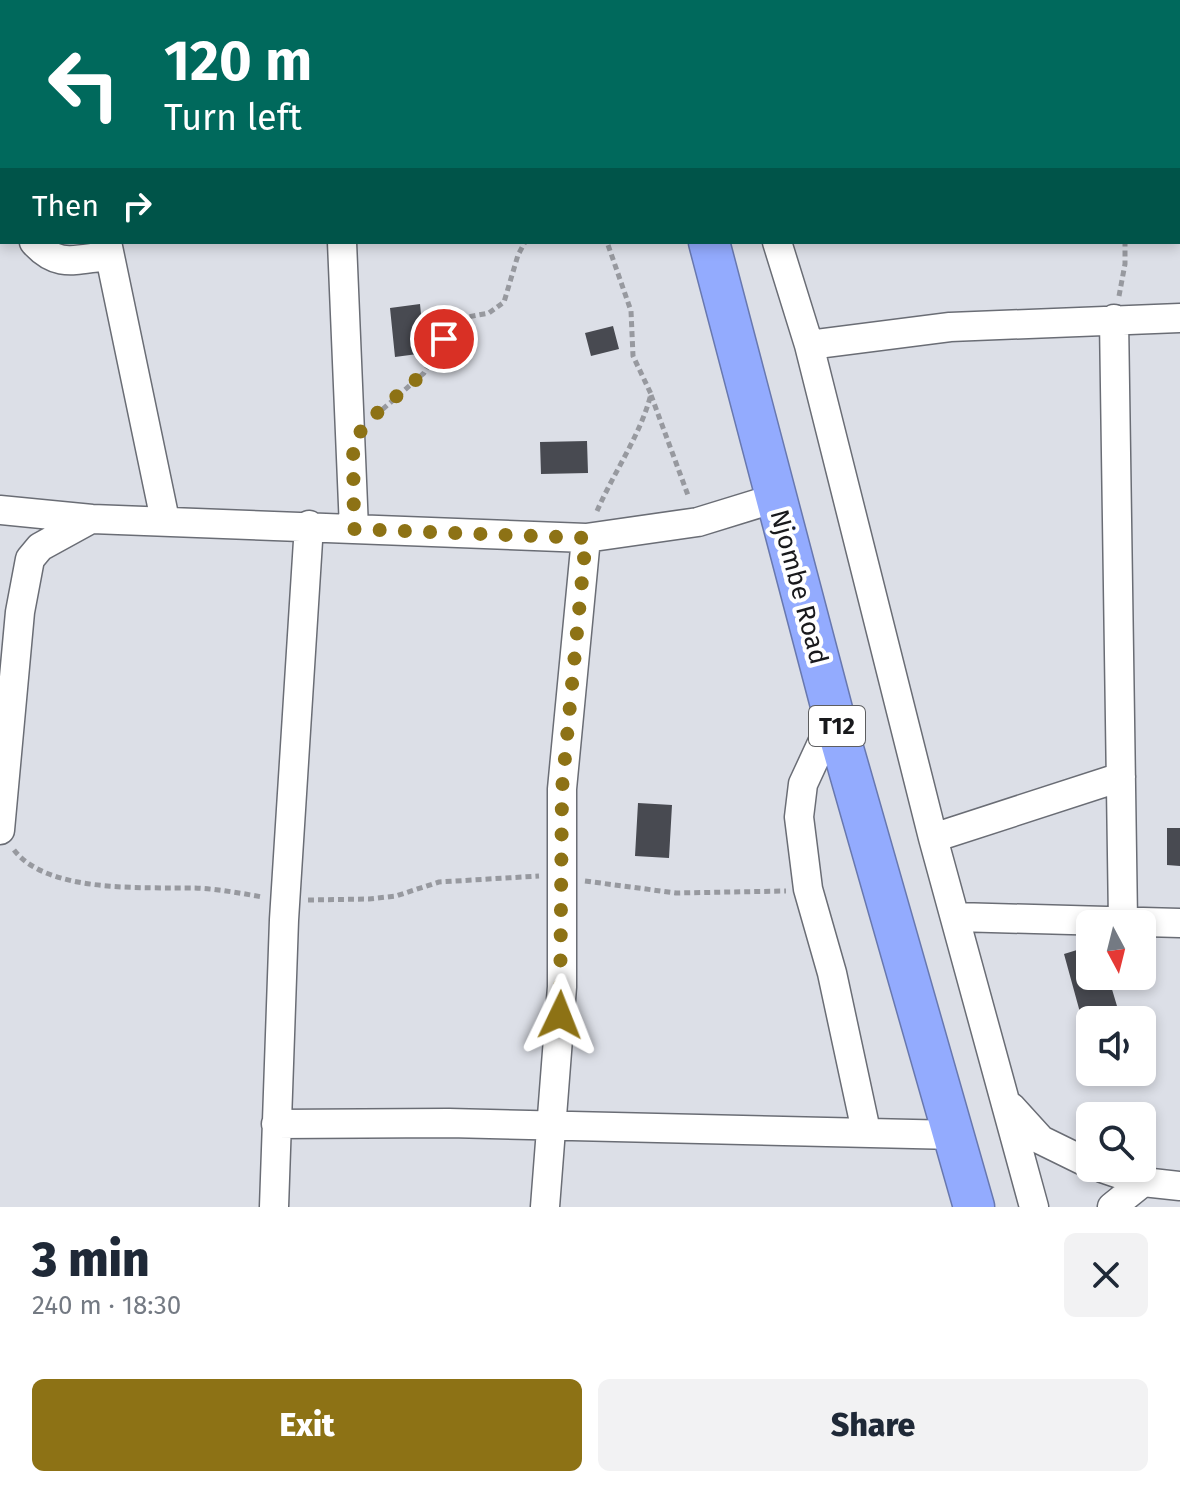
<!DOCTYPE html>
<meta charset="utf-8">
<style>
:root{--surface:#fff;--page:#f2f2f3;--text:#1f2937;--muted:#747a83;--accent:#8d7215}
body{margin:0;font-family:"Fira Sans",sans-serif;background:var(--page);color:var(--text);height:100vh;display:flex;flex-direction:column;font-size:30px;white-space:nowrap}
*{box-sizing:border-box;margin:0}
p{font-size:26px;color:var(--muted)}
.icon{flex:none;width:44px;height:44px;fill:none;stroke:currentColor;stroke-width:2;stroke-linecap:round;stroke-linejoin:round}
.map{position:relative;height:1207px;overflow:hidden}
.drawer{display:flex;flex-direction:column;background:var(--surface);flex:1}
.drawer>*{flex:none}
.hud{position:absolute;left:0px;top:0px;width:1180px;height:244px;box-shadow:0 4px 12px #0003;background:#00695c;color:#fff;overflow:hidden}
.needle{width:52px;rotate:173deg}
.controls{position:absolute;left:1076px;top:910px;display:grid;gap:16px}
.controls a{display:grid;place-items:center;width:80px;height:80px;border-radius:12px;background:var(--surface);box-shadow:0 4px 12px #0003;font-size:40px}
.pin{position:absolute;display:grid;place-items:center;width:68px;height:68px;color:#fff;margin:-34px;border:4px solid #fff;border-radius:50%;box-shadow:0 2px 8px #0007}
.me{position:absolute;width:88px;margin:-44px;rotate:2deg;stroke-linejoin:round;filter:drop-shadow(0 0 6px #0008)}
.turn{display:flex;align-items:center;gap:28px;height:168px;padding:0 32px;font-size:36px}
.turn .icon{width:104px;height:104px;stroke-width:2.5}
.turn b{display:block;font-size:56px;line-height:68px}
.then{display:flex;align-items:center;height:76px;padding:0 32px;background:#0003;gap:16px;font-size:30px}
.round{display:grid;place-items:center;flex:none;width:84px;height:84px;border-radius:12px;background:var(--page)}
.summary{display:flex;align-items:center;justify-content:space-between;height:136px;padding:0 32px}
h1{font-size:48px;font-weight:800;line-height:60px}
.cta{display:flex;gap:16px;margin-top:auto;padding:16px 32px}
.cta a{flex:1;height:92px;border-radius:12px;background:var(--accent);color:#fff;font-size:32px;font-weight:800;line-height:92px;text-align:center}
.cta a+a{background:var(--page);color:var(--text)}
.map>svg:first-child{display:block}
</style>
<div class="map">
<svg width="1180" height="1207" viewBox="0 0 1180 1207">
<rect width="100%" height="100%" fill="#dcdfe7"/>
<!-- building -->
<path fill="#484a51" d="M420 304 425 353 395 357 390 308Z
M613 326 619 349 591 356 585 333Z
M587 441 588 473 541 474 540 442Z
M638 803 672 805 669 858 635 856Z
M1167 828H1180V866L1167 865Z
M1090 946V976H1108L1117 1006 1081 1016 1064 954Z"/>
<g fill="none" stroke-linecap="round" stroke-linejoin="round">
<defs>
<path id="minor" d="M0 17H2
M1178 36 1180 37
M0 166 2 171
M34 242C58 269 76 259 108 256
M107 242 165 520
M342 242 354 529
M777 242 809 345 933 838 1034 1207
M1114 319 1123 921
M809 345 950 327 1180 318
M0 510 92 519 586 538 698 522 776 498
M834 717 803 784 799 817 808 889 832 973 866 1131
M0 830 20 612 30 559 40 547 91 519
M933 838 1121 777
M956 917 1180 923
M1011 1107 1041 1140 1090 1164
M276 1124 449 1123 956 1135
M1102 1168 1143 1182 1180 1186
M274 1207 284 920 309 525
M545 1207 562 987V789L586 538
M1112 1207 1143 1182"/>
<path id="highway" d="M642 0 643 2
M709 242 834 717 974 1207"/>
</defs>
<!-- minor casing -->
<use href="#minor" stroke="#6a6d75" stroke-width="31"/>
<!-- highway casing -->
<use href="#highway" stroke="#6878af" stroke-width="43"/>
<!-- path -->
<path stroke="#97999f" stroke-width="5" stroke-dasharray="6 4" stroke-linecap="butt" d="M263 0 264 2
M343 2 344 0
M1119 296 1125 264V242
M651 395 689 498
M375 416 424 373 444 339 462 318 489 313 504 302 518 255 525 242
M597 511C614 472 641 434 651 394L633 356 631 311 607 242
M14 850C48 894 146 887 195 888 218 889 240 893 262 897
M585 881 676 893 786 891
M308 900 369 899 396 896 439 882 539 876"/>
<!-- minor -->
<use href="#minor" stroke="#fff" stroke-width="28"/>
<!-- highway -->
<use href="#highway" stroke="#93abfe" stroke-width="40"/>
</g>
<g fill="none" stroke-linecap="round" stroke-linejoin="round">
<!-- route -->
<path stroke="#8d7215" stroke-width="14" stroke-dasharray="0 25.2" d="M444 339 424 373 379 411 353 440 354 529 586 538 562 789 560 1015"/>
</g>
<g text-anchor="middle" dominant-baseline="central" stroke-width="8" stroke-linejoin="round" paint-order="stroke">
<!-- shield labels -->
<rect fill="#fff" stroke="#5d5e60" stroke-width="2" x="809" y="706" width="56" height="40" rx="6"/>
<g font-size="24" font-weight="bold" fill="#18191c">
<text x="837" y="726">T12</text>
</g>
<!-- street labels -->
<g font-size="26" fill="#18191c" stroke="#fff">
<text transform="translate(799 587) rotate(75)">Njombe Road</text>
</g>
</g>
</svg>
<div class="controls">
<a><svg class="needle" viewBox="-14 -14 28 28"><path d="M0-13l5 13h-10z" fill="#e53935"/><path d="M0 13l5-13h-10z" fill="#747a83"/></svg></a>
<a><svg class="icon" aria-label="sound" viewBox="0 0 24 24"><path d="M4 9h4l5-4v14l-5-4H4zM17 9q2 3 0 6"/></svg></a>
<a><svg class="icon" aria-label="search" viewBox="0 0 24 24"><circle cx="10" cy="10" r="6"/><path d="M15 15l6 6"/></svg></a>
</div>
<div class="pin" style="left:444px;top:339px;background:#d93025"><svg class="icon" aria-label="arrive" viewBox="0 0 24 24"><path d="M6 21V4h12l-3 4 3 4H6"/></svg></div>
<svg class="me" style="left:560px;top:1015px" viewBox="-20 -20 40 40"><path d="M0-17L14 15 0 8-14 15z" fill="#8d7215" stroke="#fff" stroke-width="4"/></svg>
<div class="hud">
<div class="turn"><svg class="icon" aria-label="left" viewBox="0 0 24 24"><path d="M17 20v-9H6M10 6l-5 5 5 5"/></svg><div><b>120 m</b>Turn left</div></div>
<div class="then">Then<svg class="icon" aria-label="right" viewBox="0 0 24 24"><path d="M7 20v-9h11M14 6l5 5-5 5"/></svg></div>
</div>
</div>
<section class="drawer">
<div class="summary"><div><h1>3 min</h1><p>240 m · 18:30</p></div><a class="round"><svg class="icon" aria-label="close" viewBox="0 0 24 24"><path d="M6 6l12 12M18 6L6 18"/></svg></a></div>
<div class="cta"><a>Exit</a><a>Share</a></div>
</section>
